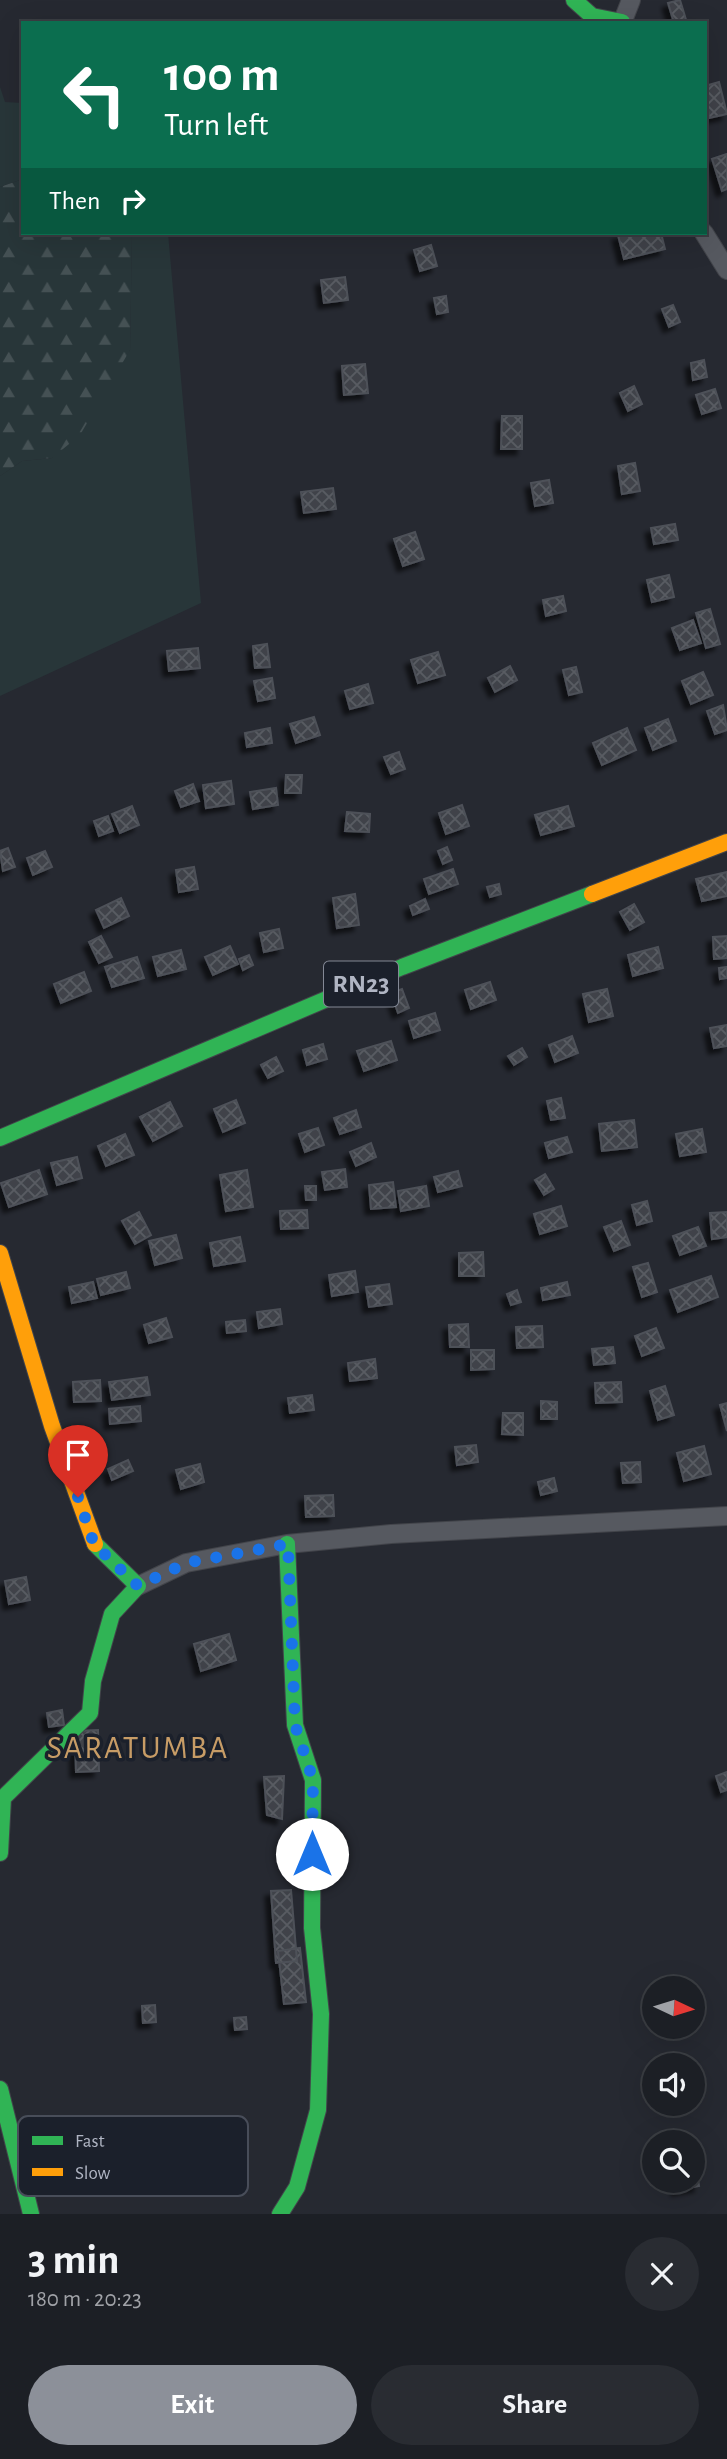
<!DOCTYPE html>
<meta charset="utf-8">
<style>
:root{--surface:#1c1f25;--page:#292c32;--text:#f1f3f6;--muted:#a0a2a7;--line:#3a3d42;--accent:#8c9099}
body{margin:0;font-family:"Alegreya Sans",sans-serif;background:var(--page);color:var(--text);height:100vh;display:flex;flex-direction:column;font-size:26px;white-space:nowrap}
*{box-sizing:border-box;margin:0}
p{font-size:23px;color:var(--muted)}
.icon{flex:none;width:38px;height:38px;fill:none;stroke:currentColor;stroke-width:2;stroke-linecap:round;stroke-linejoin:round}
.map{position:relative;height:2214px;overflow:hidden}
.panel{display:flex;flex-direction:column;background:var(--surface);flex:1}
.panel>*{flex:none}
.guide{position:absolute;left:21px;top:21px;width:686px;height:214px;border-radius:0px;box-shadow:0 7px 28px #0002,0 0 0 2px var(--line);background:#0b6e4f;color:#fff;overflow:hidden}
.needle{width:46px;rotate:94deg}
.tools{position:absolute;left:642px;top:1976px;display:grid;gap:14px}
.tools a{display:grid;place-items:center;width:63px;height:63px;border-radius:50%;background:var(--surface);box-shadow:0 7px 28px #0002,0 0 0 2px var(--line);font-size:35px}
.pin{position:absolute;display:grid;place-items:center;width:60px;height:60px;color:#fff;margin:-72px -30px;border-radius:50% 50% 50% 0;rotate:-45deg;box-shadow:0 0 7px #0007}
.pin .icon{rotate:45deg}
.me{position:absolute;width:77px;margin:-38px;rotate:0deg;stroke-linejoin:round;filter:drop-shadow(0 0 5px #0008)}
.turn{display:flex;align-items:center;gap:24px;height:147px;padding:0 28px;font-size:32px}
.turn .icon{width:91px;height:91px;stroke-width:2.5}
.turn b{display:block;font-size:49px;line-height:60px}
.then{display:flex;align-items:center;height:66px;padding:0 28px;background:#0003;gap:14px;font-size:26px}
.round{display:grid;place-items:center;flex:none;width:74px;height:74px;border-radius:37px;background:var(--page)}
.summary{display:flex;align-items:center;justify-content:space-between;height:119px;padding:0 28px}
h1{font-size:42px;font-weight:700;line-height:52px}
.action{display:flex;gap:14px;margin-top:auto;padding:14px 28px}
.action a{flex:1;height:80px;border-radius:42px;background:var(--accent);color:#fff;font-size:28px;font-weight:700;line-height:80px;text-align:center}
.action a+a{background:var(--page);color:var(--text)}
.map>svg:first-child{display:block}
</style>
<div class="map">
<svg width="727" height="2214" viewBox="0 0 727 2214">
<defs>
<pattern id="forest-firs" width="22" height="20" patternUnits="userSpaceOnUse" patternTransform="scale(1.75)"><rect width="22" height="20" fill="#283639"/><path d="M5 1l3.5 6h-7zM16 11l3.5 6h-7z" fill="#455154"/></pattern>
<pattern id="building-cross-hatch" width="8" height="8" patternUnits="userSpaceOnUse" patternTransform="scale(1.75)"><rect width="8" height="8" fill="#40434a"/><path d="M0 0l8 8M0 8l8-8" fill="none" stroke="#595c62"/></pattern>
<filter id="shadow"><feDropShadow dx="-5.5" dy="5.5" stdDeviation="2" flood-color="#0009"/></filter>
</defs>
<rect width="100%" height="100%" fill="#262931"/>
<!-- grass -->
<path fill="#283639" d="M0 87 5 102 23 103V179L0 187Z
M132 233H168L201 603 0 696V476L22 461 52 458 130 350Z"/>
<!-- forest -->
<path fill="url(#forest-firs)" d="M23 179V233H132L130 350 80 435 52 458 22 461 0 476V187Z"/>
<!-- building -->
<path fill="url(#building-cross-hatch)" stroke="#4e5159" stroke-width="2" filter="url(#shadow)" d="M680 0 687 23H674L668 3Z
M719 82 727 114 709 118 705 86Z
M727 154V189L722 191 712 159Z
M628 233H661L665 249 624 259 618 235Z
M431 245 437 266 420 271 414 250Z
M345 277 348 300 324 303 321 280Z
M446 296 448 312 437 314 434 298Z
M673 305 680 322 669 327 662 309Z
M704 360 707 377 693 380 691 363Z
M365 364 368 393 344 395 342 366Z
M634 386 642 404 628 411 620 393Z
M715 389 721 408 702 414 696 395Z
M502 416H522V449H501Z
M635 463 640 491 622 494 618 466Z
M549 480 553 503 535 506 531 483Z
M333 488 336 509 304 513 301 492Z
M675 524 678 540 654 544 651 528Z
M415 532 424 559 403 566 394 539Z
M669 575 674 597 652 602 647 580Z
M563 596 566 611 546 616 543 600Z
M710 609 720 644 706 648 696 613Z
M693 620 701 643 680 650 672 628Z
M267 644 270 667 255 668 253 646Z
M198 648 200 668 169 671 167 651Z
M438 652 445 675 418 683 411 660Z
M510 666 517 680 495 692 488 678Z
M576 667 582 692 569 695 563 670Z
M703 672 713 695 691 704 682 681Z
M272 678 275 698 258 701 254 681Z
M368 684 373 703 350 709 345 691Z
M723 705 727 730 715 734 707 711Z
M314 717 320 735 296 743 290 724Z
M668 719 676 741 653 750 645 728Z
M270 728 272 743 247 747 245 733Z
M627 728 636 750 602 765 593 743Z
M399 752 405 769 391 774 384 757Z
M286 775H302L301 793H285Z
M231 781 234 804 206 808 203 785Z
M193 784 199 801 181 807 175 791Z
M276 788 278 805 253 809 250 792Z
M462 805 469 826 446 834 439 813Z
M132 806 139 825 120 833 112 814Z
M568 806 574 826 541 835 535 815Z
M347 812 370 814 369 832 345 831Z
M108 816 113 831 99 836 94 821Z
M447 847 452 860 443 864 438 851Z
M8 848 15 867 3 871 0 851Z
M45 851 52 867 33 875 27 858Z
M194 867 198 889 179 892 176 870Z
M453 869 458 884 429 894 424 879Z
M727 872V896L702 901 696 879Z
M499 884 501 894 490 897 487 887Z
M355 894 359 925 337 928 333 898Z
M121 898 129 916 104 928 96 910Z
M425 899 429 909 413 915 410 906Z
M634 904 644 922 630 930 620 912Z
M279 929 283 948 264 952 260 933Z
M101 936 112 957 99 963 89 942Z
M727 936V958L714 959 713 937Z
M230 946 238 964 213 975 205 957Z
M658 947 663 968 633 976 628 955Z
M181 950 186 969 158 976 153 957Z
M249 955 253 965 243 970 239 959Z
M137 957 144 978 112 987 105 967Z
M727 967V978L720 979 719 968Z
M84 972 91 991 61 1003 54 984Z
M490 982 496 1000 471 1009 465 990Z
M402 989 409 1008 398 1013 391 993Z
M607 989 613 1016 589 1022 583 994Z
M435 1013 440 1030 414 1038 409 1021Z
M727 1025V1046L714 1048 710 1028Z
M572 1036 578 1053 555 1062 549 1045Z
M391 1041 397 1060 364 1071 357 1051Z
M323 1044 327 1059 307 1065 303 1050Z
M522 1048 527 1057 514 1065 508 1056Z
M276 1057 283 1071 268 1078 261 1065Z
M561 1098 565 1118 551 1120 547 1101Z
M236 1100 245 1123 223 1132 214 1109Z
M170 1102 182 1126 153 1141 140 1117Z
M356 1110 361 1127 340 1134 334 1118Z
M634 1120 637 1147 602 1151 599 1124Z
M318 1128 324 1145 305 1152 299 1134Z
M702 1129 706 1152 680 1156 676 1134Z
M125 1134 134 1155 106 1166 98 1146Z
M567 1137 572 1152 549 1158 545 1143Z
M371 1143 376 1157 356 1166 350 1152Z
M77 1157 82 1178 57 1185 51 1163Z
M345 1169 347 1187 325 1190 322 1172Z
M39 1170 47 1194 9 1207 1 1183Z
M247 1170 253 1207 226 1211 220 1175Z
M458 1171 462 1186 438 1192 434 1177Z
M545 1174 554 1189 544 1195 535 1180Z
M393 1182 396 1207 371 1209 369 1185Z
M305 1186H316V1200H306Z
M426 1186 429 1206 401 1211 398 1191Z
M647 1201 652 1221 637 1225 632 1205Z
M561 1206 567 1226 540 1234 534 1214Z
M307 1210 308 1228 281 1229 280 1211Z
M139 1212 151 1235 135 1244 122 1221Z
M727 1212V1237L712 1239 710 1213Z
M621 1221 630 1245 614 1251 604 1227Z
M698 1227 706 1246 680 1255 673 1236Z
M176 1235 182 1258 155 1265 149 1241Z
M240 1237 245 1261 214 1266 210 1243Z
M483 1252 484 1276H459V1253Z
M648 1263 657 1292 642 1297 633 1267Z
M355 1271 358 1292 332 1296 329 1275Z
M126 1272 130 1288 101 1295 97 1279Z
M711 1276 718 1297 678 1312 670 1290Z
M93 1282 97 1298 72 1303 69 1287Z
M567 1282 570 1295 543 1300 541 1288Z
M389 1284 392 1304 369 1307 366 1287Z
M517 1290 521 1302 511 1305 507 1294Z
M280 1309 282 1324 259 1328 257 1312Z
M166 1318 172 1337 149 1343 144 1325Z
M245 1320 246 1331 227 1333 226 1322Z
M468 1324 469 1347H450L449 1325Z
M542 1326 543 1347 517 1348 516 1327Z
M656 1328 664 1348 642 1356 635 1336Z
M613 1347 615 1363 594 1365 592 1349Z
M471 1350H494V1369L471 1370Z
M375 1359 377 1378 350 1381 348 1363Z
M147 1377 150 1395 112 1400 109 1382Z
M100 1380 101 1401 74 1402 73 1382Z
M621 1382 622 1402 596 1403 595 1383Z
M665 1386 674 1415 658 1420 650 1391Z
M312 1395 314 1410 290 1413 288 1398Z
M541 1401 557 1402V1419H541Z
M727 1403V1431L720 1405Z
M140 1406 141 1421 110 1424 109 1409Z
M503 1413H523V1435L502 1434Z
M476 1445 478 1462 457 1465 455 1447Z
M704 1446 711 1474 684 1481 677 1453Z
M128 1460 133 1471 112 1480 108 1469Z
M640 1462 641 1482 623 1483 621 1463Z
M200 1464 204 1482 181 1489 176 1470Z
M554 1478 557 1491 541 1495 538 1482Z
M333 1495 334 1516 306 1517 305 1496Z
M26 1577 30 1600 9 1604 5 1581Z
M229 1634 236 1660 201 1671 194 1644Z
M62 1710 64 1725 49 1727 47 1713Z
M98 1730 99 1771 76 1772 75 1731Z
M727 1772V1790L721 1792 716 1776Z
M284 1776 282 1819 267 1815 264 1777Z
M291 1890 297 1961 276 1963 271 1891Z
M300 1948 306 2002 284 2004 278 1951Z
M155 2005 156 2022 143 2023 142 2006Z
M246 2017 247 2029 235 2030 234 2018Z
M696 2170 699 2186 677 2190 676 2180H693V2171Z"/>
<g fill="none" stroke-linecap="round" stroke-linejoin="round">
<defs>
<path id="street" d="M622 23 631 0
M704 233 727 270
M138 1586 186 1563 287 1544 391 1534 727 1516"/>
<path id="fast" d="M574 0 592 16 622 22
M0 1138 402 967 592 894
M0 1853 3 1798 90 1713 93 1681 112 1614 138 1586 95 1544
M0 2089 31 2214
M280 2214 297 2187 318 2110 321 2014 312 1928 313 1780 295 1725 287 1544"/>
<path id="slow" d="M592 894 727 842
M0 1253 52 1426 95 1544"/>
</defs>
<!-- street casing -->
<use href="#street" stroke="#42444a" stroke-width="20"/>
<!-- fast casing -->
<use href="#fast" stroke="#42444a" stroke-width="18"/>
<!-- slow casing -->
<use href="#slow" stroke="#42444a" stroke-width="18"/>
<!-- street -->
<use href="#street" stroke="#565960" stroke-width="18"/>
<!-- fast -->
<use href="#fast" stroke="#30b455" stroke-width="16"/>
<!-- slow -->
<use href="#slow" stroke="#ff9f0a" stroke-width="16"/>
</g>
<g fill="none" stroke-linecap="round" stroke-linejoin="round">
<!-- route -->
<path stroke="#1a73e8" stroke-width="12" stroke-dasharray="0 21.6" d="M78 1497 94 1544 138 1586 186 1563 288 1544 295 1725 313 1780 312 1854"/>
</g>
<g text-anchor="middle" dominant-baseline="central" stroke-width="7" stroke-linejoin="round" paint-order="stroke">
<!-- shield labels -->
<rect fill="#1b202b" stroke="#838895" stroke-width="2" x="324" y="961.5" width="74" height="45" rx="5"/>
<g font-size="26" font-weight="bold" fill="#b0b5c3">
<text x="361" y="984">RN23</text>
</g>
<!-- quarter labels -->
<g font-size="32" letter-spacing="2" fill="#c79c66" stroke="#1b202b">
<text x="138" y="1748">SARATUMBA</text>
</g>
</g>
<!-- legend -->
<rect x="18" y="2116" width="230" height="80" rx="10" fill="#1b202b" stroke="#484d59" stroke-width="2"/>
<rect x="32" y="2136" width="31" height="9" fill="#30b455"/>
<rect x="32" y="2168" width="31" height="8" fill="#ff9f0a"/>
<g font-size="19" fill="#b0b5c3">
<text x="75" y="2147">Fast</text>
<text x="75" y="2179">Slow</text>
</g>
</svg>
<div class="tools">
<a><svg class="needle" viewBox="-14 -14 28 28"><path d="M0-13l5 13h-10z" fill="#e53935"/><path d="M0 13l5-13h-10z" fill="#a0a2a7"/></svg></a>
<a><svg class="icon" aria-label="sound" viewBox="0 0 24 24"><path d="M4 9h4l5-4v14l-5-4H4zM17 9q2 3 0 6"/></svg></a>
<a><svg class="icon" aria-label="search" viewBox="0 0 24 24"><circle cx="10" cy="10" r="6"/><path d="M15 15l6 6"/></svg></a>
</div>
<div class="pin" style="left:78px;top:1497px;background:#d93025"><svg class="icon" aria-label="arrive" viewBox="0 0 24 24"><path d="M6 21V4h12l-3 4 3 4H6"/></svg></div>
<svg class="me" style="left:312px;top:1854px" viewBox="-20 -20 40 40"><circle r="19" fill="#fff"/><path d="M0-13L10 11 0 6-10 11z" fill="#1a73e8"/></svg>
<div class="guide">
<div class="turn"><svg class="icon" aria-label="left" viewBox="0 0 24 24"><path d="M17 20v-9H6M10 6l-5 5 5 5"/></svg><div><b>100 m</b>Turn left</div></div>
<div class="then">Then<svg class="icon" aria-label="right" viewBox="0 0 24 24"><path d="M7 20v-9h11M14 6l5 5-5 5"/></svg></div>
</div>
</div>
<section class="panel">
<div class="summary"><div><h1>3 min</h1><p>180 m · 20:23</p></div><a class="round"><svg class="icon" aria-label="close" viewBox="0 0 24 24"><path d="M6 6l12 12M18 6L6 18"/></svg></a></div>
<div class="action"><a>Exit</a><a>Share</a></div>
</section>
